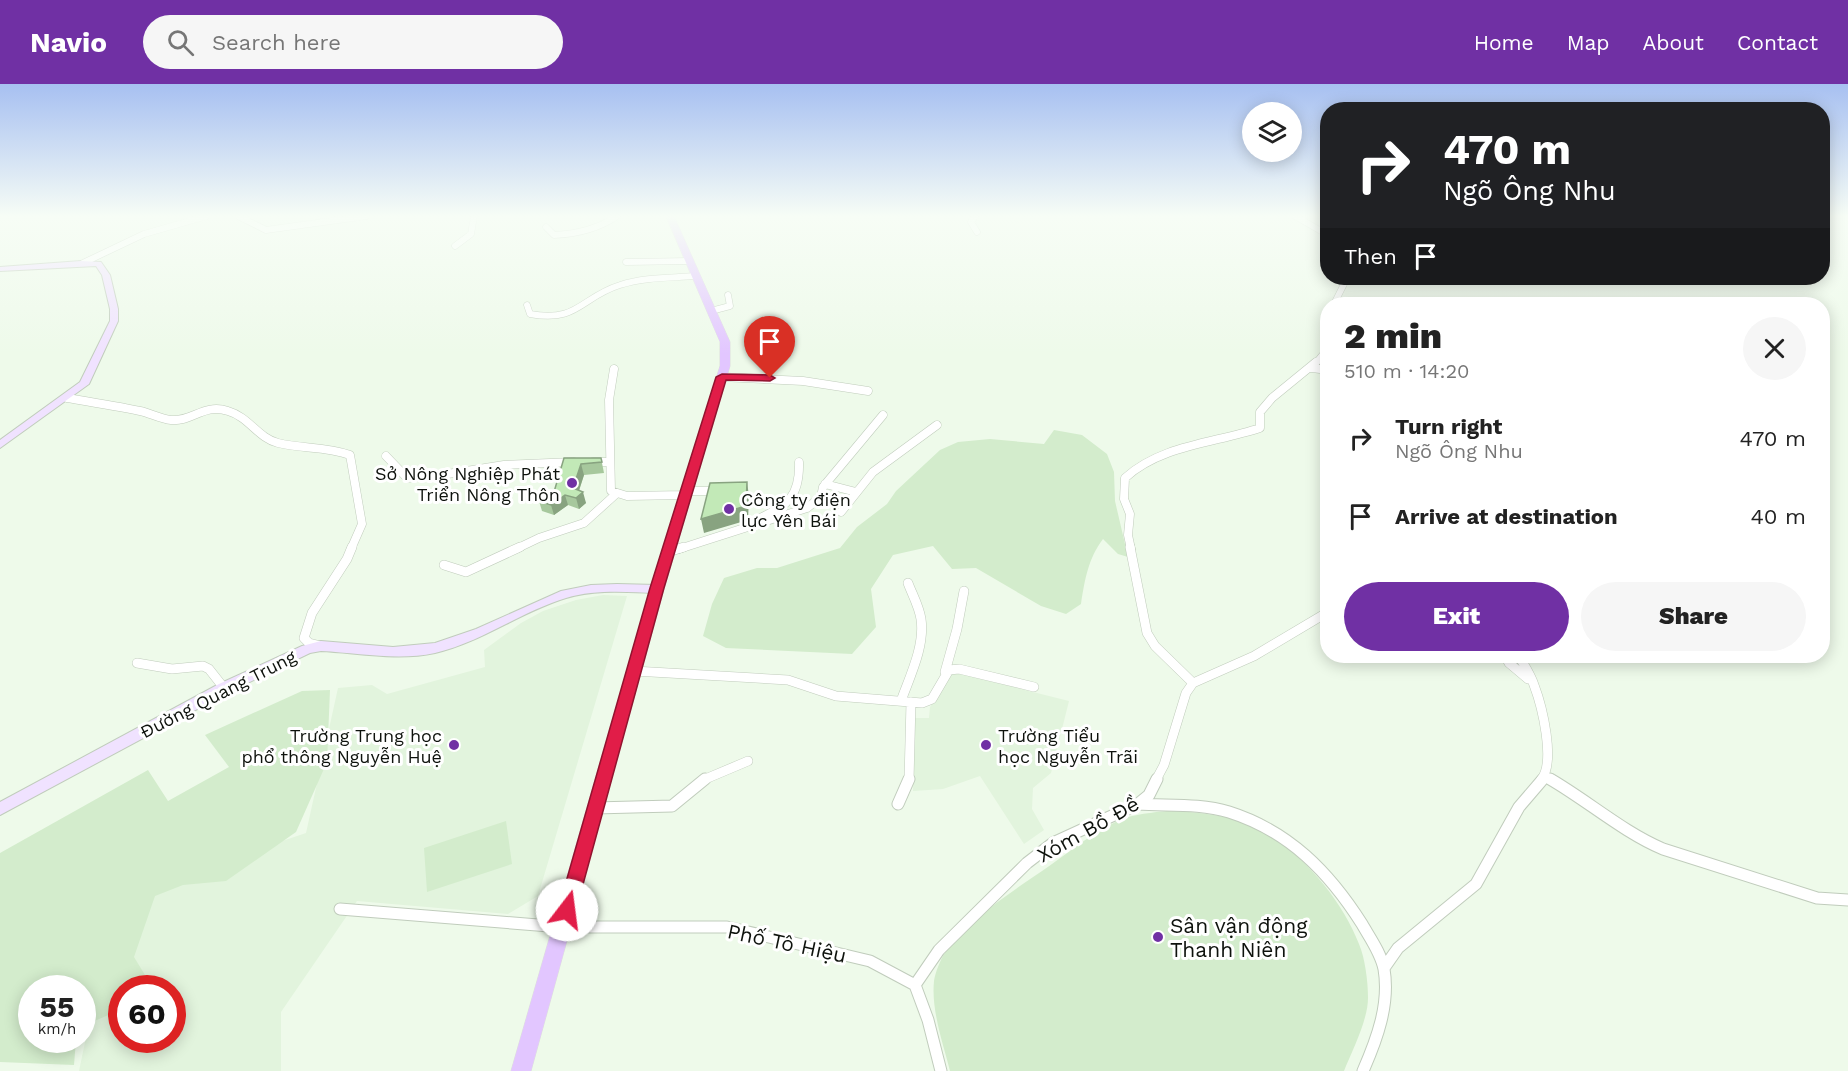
<!DOCTYPE html>
<meta charset="utf-8">
<style>
:root{--surface:#fff;--page:#f6f6f6;--text:#222;--muted:#767676;--accent:#7030a4}
body{margin:0;font-family:"Work Sans",sans-serif;background:var(--page);color:var(--text);height:100vh;display:flex;flex-direction:column;font-size:22px;white-space:nowrap}
*{box-sizing:border-box;margin:0}
p{font-size:20px;color:var(--muted)}
.icon{flex:none;width:33px;height:33px;fill:none;stroke:currentColor;stroke-width:2;stroke-linecap:round;stroke-linejoin:round}
.map{position:relative;flex:1;overflow:hidden}
.side{position:absolute;left:1320px;top:213px;width:510px;height:366px;display:flex;flex-direction:column;background:var(--surface);border-radius:24px;box-shadow:0 3px 15px #0003}
.side>*{flex:none}
.top-card{position:absolute;left:1320px;top:18px;width:510px;height:183px;border-radius:24px;box-shadow:0 3px 15px #0003;background:#202124;color:#fff;overflow:hidden}
.tools{position:absolute;left:1242px;top:18px;display:grid;gap:12px}
.tools a{display:grid;place-items:center;width:60px;height:60px;border-radius:50%;background:var(--surface);box-shadow:0 3px 15px #0003;font-size:30px}
.speed{position:absolute;left:18px;top:891px;display:flex;gap:12px;font-size:30px;font-weight:700;text-align:center}
.speed>*{display:grid;place-content:center;width:78px;height:78px;border-radius:50%;background:var(--surface);box-shadow:0 3px 15px #0003;line-height:1}
.speed small{font-size:15px;font-weight:400}
.speed .limit{border:9px solid #d22;background:#fff;color:#111}
.pin{position:absolute;display:grid;place-items:center;width:51px;height:51px;color:#fff;margin:-62px -26px;border-radius:50% 50% 50% 0;rotate:-45deg;box-shadow:0 0 6px #0007}
.pin .icon{rotate:45deg}
.me{position:absolute;width:66px;margin:-33px;rotate:15deg;stroke-linejoin:round;filter:drop-shadow(0 0 4px #0008)}
.turn{display:flex;align-items:center;gap:21px;height:126px;padding:0 24px;font-size:27px}
.turn .icon{width:78px;height:78px;stroke-width:2.5}
.turn b{display:block;font-size:42px;line-height:51px}
.then{display:flex;align-items:center;height:57px;padding:0 24px;background:#0003;gap:12px;font-size:22px}
.round{display:grid;place-items:center;flex:none;width:63px;height:63px;border-radius:32px;background:var(--page)}
.head{display:flex;align-items:center;justify-content:space-between;height:102px;padding:0 24px}
h1{font-size:36px;font-weight:800;line-height:45px}
.primary-button{display:flex;gap:12px;margin-top:auto;padding:12px 24px}
.primary-button a{flex:1;height:69px;border-radius:36px;background:var(--accent);color:#fff;font-size:24px;font-weight:800;line-height:69px;text-align:center}
.primary-button a+a{background:var(--page);color:var(--text)}
ul{padding:0;list-style:none}
li{display:flex;align-items:center;gap:18px;height:78px;padding:0 24px}
li div{flex:1}
li b{display:block;font-size:22px}
li em{font-style:normal}
header{display:flex;align-items:center;gap:36px;box-sizing:border-box;height:84px;padding:0 30px;background:var(--accent);color:#fff}
header strong{font-size:28px}
nav{display:flex;gap:33px;margin-inline-start:auto;font-size:21px}
.search{width:420px;height:54px;background:var(--page);display:flex;align-items:center;gap:15px;box-sizing:border-box;padding:0 21px;border-radius:33px;color:var(--muted);font-size:22px}
.map>svg:first-child{display:block}
</style>
<header>
<strong>Navio</strong>
<div class="search"><svg class="icon" aria-label="search" viewBox="0 0 24 24"><circle cx="10" cy="10" r="6"/><path d="M15 15l6 6"/></svg>Search here</div>
<nav><a>Home</a><a>Map</a><a>About</a><a>Contact</a></nav>
</header>
<div class="map">
<svg width="1848" height="987" viewBox="0 0 1848 987">
<rect width="100%" height="100%" fill="#eefaea"/>
<!-- built -->
<path fill="#e2f4dd" fill-rule="evenodd" d="M603 511 627 512 538 812 508 830 357 817 281 928V987H79L89 939 145 803 306 749 338 604 372 601 387 610 485 583 484 566 521 539 543 527 576 516ZM122 904H172V956H122Z
M953 588 1069 617 1051 689 1033 704 1032 725 1044 746 1024 760 980 692 943 705 913 707 915 634H929L930 623Z"/>
<!-- green -->
<path fill="#d3eccc" d="M1054 346 1082 351 1107 370 1114 388 1115 417 1128 473 1118 470 1103 455C1088 475 1085 495 1081 520L1066 530 1041 522 976 484 952 485 933 462 893 471 871 505 876 543 852 570 726 564 703 552 712 520 724 494 757 484H777L840 464 857 443 887 420 896 407 940 366 958 358 990 355 1044 360Z
M330 606 327 678 296 748 226 797 183 801 155 812 134 873 145 891 136 904H122L121 921 113 929 83 942 82 904H32V956H76L74 981 0 978V769L148 686 168 717 229 683 205 651 302 607Z
M1175 726C1194 729 1215 730 1234 735 1287 749 1340 810 1359 860 1365 874 1368 898 1368 914 1368 936 1352 967 1344 987H950C943 959 931 926 934 897 935 889 941 874 946 867 970 833 1018 804 1052 780 1075 764 1098 744 1125 734 1141 729 1159 728 1175 726Z
M506 737 512 780 427 808 424 764Z"/>
<g fill="none" stroke-linecap="round" stroke-linejoin="round">
<defs>
<path id="street-far3" d="M238 132 266 146 367 132
M975 132 971 138 977 148
M1295 132 1328 151
M546 143 554 151C577 150 598 145 617 132
M455 162 471 150 474 132
M626 178 690 177
M83 179 144 150 207 132
M1334 220 1347 194
M527 221 530 230C578 239 581 213 620 201 644 193 670 194 695 192
M711 227 730 222 728 211
M1315 280 1328 264"/>
<path id="street-far2" d="M1312 284 1328 286
M614 285 609 316 611 407 627 412 685 411
M721 293 803 297 868 307
M67 314C91 318 116 322 140 327 150 329 160 335 171 336 192 338 204 319 228 327 249 333 258 354 278 359 302 365 326 362 350 371L362 440 351 465
M386 372 407 394 435 392 504 381 574 378
M593 378H610
M825 400 856 408
M687 407H716
M841 428 873 388 937 341
M758 435C788 421 800 413 799 378
M516 465 539 454 584 439 616 410
M679 465 807 424 821 413 823 403 883 331
M1131 465 1128 451 1130 430 1124 415 1125 394C1161 361 1215 359 1260 344V328L1272 314 1316 278"/>
<path id="street-far1" d="M1130 463 1147 549 1155 562 1193 599
M668 468 684 463
M444 481 466 488 520 463
M321 562 309 559 304 554 312 529 347 475 352 463
M1505 572 1509 579 1528 595
M1519 572C1524 581 1531 591 1534 601 1542 622 1556 678 1541 696
M137 579 172 585 203 582 209 585 224 604
M634 587 788 596 836 612 922 619 932 615 949 586 959 585 1034 603
M945 588 957 545 964 507
M901 617C910 592 925 562 921 535 919 522 912 510 908 499
M1545 692 1553 696
M703 696 748 677
M909 696 911 618
M1156 696 1164 681 1186 609 1193 599 1254 572 1328 528"/>
<path id="street" d="M1550 695C1588 717 1623 748 1663 765L1817 814 1848 816
M898 720 909 695
M1138 720C1168 722 1200 719 1229 728 1289 747 1329 788 1362 840 1370 854 1381 869 1384 885 1390 920 1377 955 1363 987
M595 724 672 722 705 695
M340 825 562 843H727L870 877 915 901 928 936 941 987
M1384 884 1398 864 1476 800 1519 723 1543 695
M915 901 939 866 1027 779 1053 759 1138 720 1149 711 1157 695"/>
<path id="secondary" d="M81 177 101 178 110 191 118 225V237L89 300 0 364V356L80 298 110 237V225L102 191 96 182 0 187V183Z
M617 500 657 501 663 505 657 509C627 508 595 505 566 514 520 528 482 558 435 569 398 577 359 569 321 567L310 569 229 608 0 731V718L219 600 302 562 321 557 393 563 435 559 476 545 561 507 591 501Z"/>
<path id="primary" d="M666 132H674L730 258V282L664 505 531 987H511L650 505 720 282V258Z"/>
</defs>
<!-- street-far3 casing -->
<use href="#street-far3" stroke="#c0ccbc" stroke-width="7"/>
<!-- street-far2 casing -->
<use href="#street-far2" stroke="#c0ccbc" stroke-width="9"/>
<!-- street-far1 casing -->
<use href="#street-far1" stroke="#c0ccbc" stroke-width="10"/>
<!-- street casing -->
<use href="#street" stroke="#c0ccbc" stroke-width="13"/>
<!-- secondary casing -->
<use href="#secondary" stroke="#c0ccbc" stroke-width="2"/>
<!-- primary casing -->
<use href="#primary" stroke="#dddedd" stroke-width="1"/>
<!-- street-far3 -->
<use href="#street-far3" stroke="#fff" stroke-width="6"/>
<!-- street-far2 -->
<use href="#street-far2" stroke="#fff" stroke-width="8"/>
<!-- street-far1 -->
<use href="#street-far1" stroke="#fff" stroke-width="9"/>
<!-- street -->
<use href="#street" stroke="#fff" stroke-width="11"/>
<!-- secondary -->
<use href="#secondary" fill="#f0e2ff" fill-rule="evenodd"/>
<!-- primary -->
<use href="#primary" fill="#e2c6ff" fill-rule="evenodd"/>
</g>
<!-- wall -->
<path fill="#a7c89d" d="M564 374H601L604 389 584 391 579 407 586 419 579 425 568 421 554 431 542 427 539 417 554 408Z"/>
<!-- shaded-wall -->
<path fill="#88a380" d="M581 380 584 391 576 415 573 404Z
M747 398 749 412 748 436 704 449 701 435Z
M583 408 586 419 579 425 576 414Z
M565 411 568 421 554 431 551 421Z"/>
<!-- building -->
<path fill="#c2e9b7" stroke="#88a380" stroke-width="1.5" d="M564 374H601L602 378 581 380 573 404 583 408 576 414 565 411 551 421 539 417 554 408Z
M747 398 746 422 701 435 710 399Z"/>
<!-- sky -->
<linearGradient id="sky" x2="0" y2="1"><stop stop-color="#a7c0f1"/><stop offset="0.49" stop-color="#f7fdf6"/><stop offset="1" stop-color="#f7fdf6" stop-opacity="0"/></linearGradient>
<rect width="1848" height="270" fill="url(#sky)"/>
<!-- route -->
<path fill="#e11d48" stroke="#92132f" stroke-width="1.5" d="M722 290 770 291 775 294 770 297 726 296 664 504 576 826 574 832 567 835 560 832 558 826 650 504 716 293Z"/>
<!-- markers -->
<g fill="#7030a4" stroke="#fff" stroke-width="2">
<circle cx="572" cy="399" r="6"/>
<circle cx="729" cy="425" r="6"/>
<circle cx="454" cy="661" r="6"/>
<circle cx="986" cy="661" r="6"/>
<circle cx="1158" cy="853" r="6"/>
</g>
<g text-anchor="middle" dominant-baseline="central" stroke-width="6" stroke-linejoin="round" paint-order="stroke">
<!-- poi labels -->
<g font-size="18" fill="#0e120d" stroke="#fff" text-anchor="end">
<text x="560" y="389">Sở Nông Nghiệp Phát<tspan x="560" dy="21">Triển Nông Thôn</tspan></text>
<text x="741" y="415" text-anchor="start">Công ty điện<tspan x="741" dy="21">lực Yên Bái</tspan></text>
<text x="442" y="651">Trường Trung học<tspan x="442" dy="21">phổ thông Nguyễn Huệ</tspan></text>
<text x="998" y="651" text-anchor="start">Trường Tiểu<tspan x="998" dy="21">học Nguyễn Trãi</tspan></text>
</g>
<!-- street labels -->
<g font-size="18" fill="#0e120d" stroke="#fff">
<text transform="translate(218 610) rotate(-27)">Đường Quang Trung</text>
</g>
<!-- near-street labels -->
<g font-size="21" fill="#0e120d" stroke="#fff">
<text transform="translate(1088 745) rotate(-29)">Xóm Bồ Đề</text>
<text transform="translate(787 859) rotate(12)">Phố Tô Hiệu</text>
</g>
<!-- near-poi labels -->
<g font-size="21" fill="#0e120d" stroke="#fff" text-anchor="start">
<text x="1170" y="841">Sân vận động<tspan x="1170" dy="24">Thanh Niên</tspan></text>
</g>
</g>
</svg>
<div class="tools">
<a><svg class="icon" aria-label="layers" viewBox="0 0 24 24"><path d="M12 4l9 5-9 5-9-5zM3 14l9 5 9-5"/></svg></a>
</div>
<div class="speed"><div>55<small>km/h</small></div><div class="limit">60</div></div>
<div class="pin" style="left:770px;top:294px;background:#d93025"><svg class="icon" aria-label="arrive" viewBox="0 0 24 24"><path d="M6 21V4h12l-3 4 3 4H6"/></svg></div>
<svg class="me" style="left:567px;top:826px" viewBox="-20 -20 40 40"><circle r="19" fill="#fff"/><path d="M0-13L10 11 0 6-10 11z" fill="#e11d48"/></svg>
<div class="top-card">
<div class="turn"><svg class="icon" aria-label="right" viewBox="0 0 24 24"><path d="M7 20v-9h11M14 6l5 5-5 5"/></svg><div><b>470 m</b>Ngõ Ông Nhu</div></div>
<div class="then">Then<svg class="icon" aria-label="arrive" viewBox="0 0 24 24"><path d="M6 21V4h12l-3 4 3 4H6"/></svg></div>
</div>
<section class="side">
<div class="head"><div><h1>2 min</h1><p>510 m · 14:20</p></div><a class="round"><svg class="icon" aria-label="close" viewBox="0 0 24 24"><path d="M6 6l12 12M18 6L6 18"/></svg></a></div>
<ul>
<li><svg class="icon" aria-label="right" viewBox="0 0 24 24"><path d="M7 20v-9h11M14 6l5 5-5 5"/></svg><div><b>Turn right</b><p>Ngõ Ông Nhu</p></div><em>470 m</em></li>
<li><svg class="icon" aria-label="arrive" viewBox="0 0 24 24"><path d="M6 21V4h12l-3 4 3 4H6"/></svg><div><b>Arrive at destination</b></div><em>40 m</em></li>
</ul>
<div class="primary-button"><a>Exit</a><a>Share</a></div>
</section>
</div>
